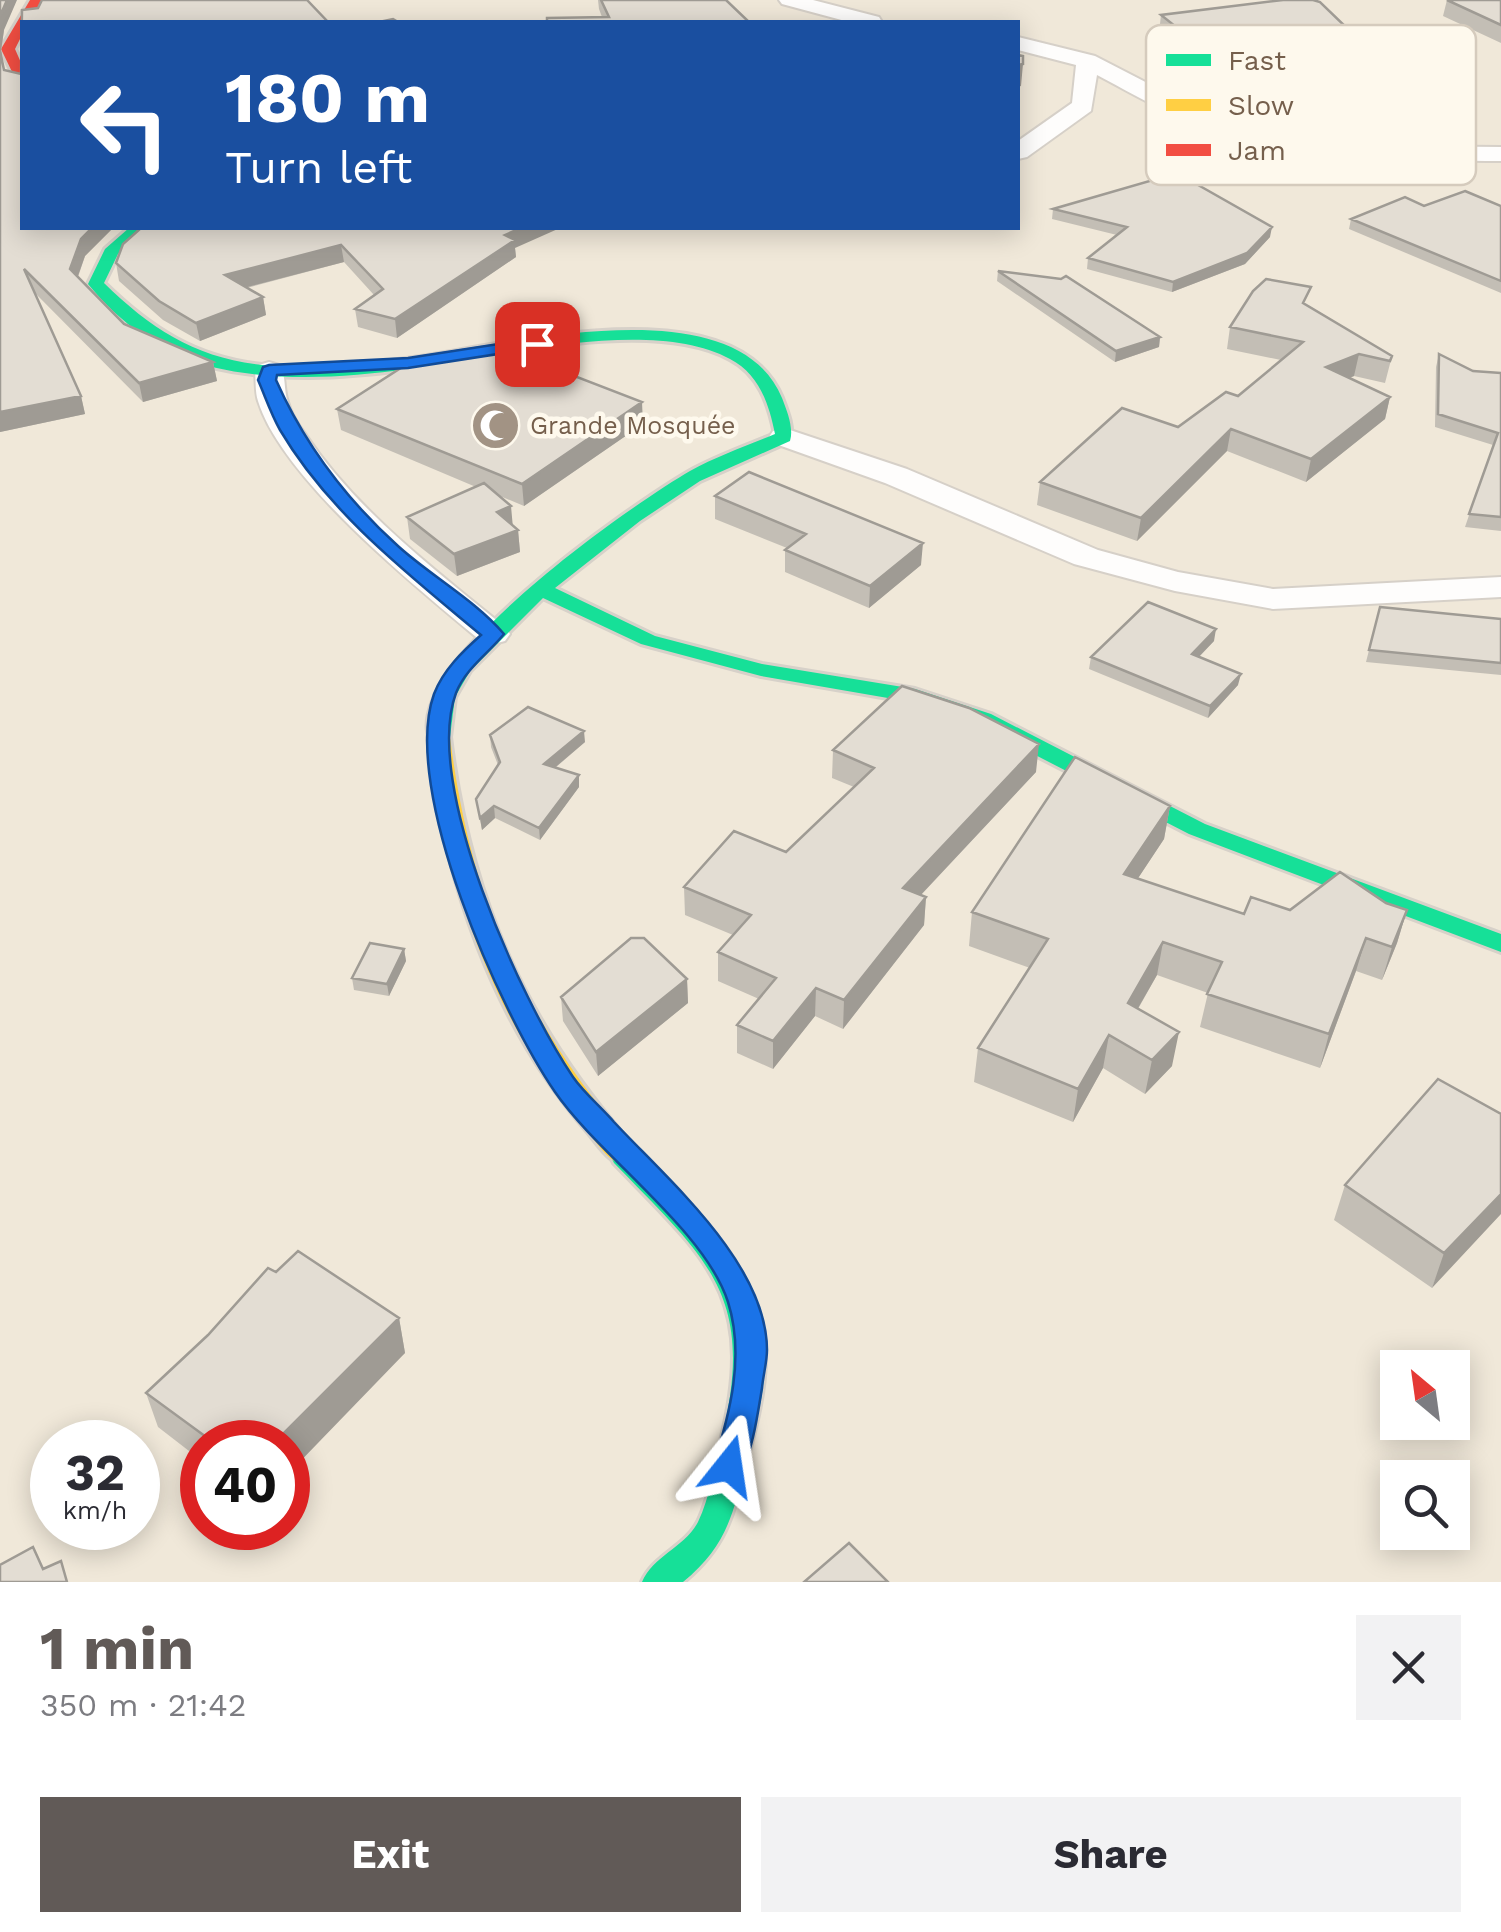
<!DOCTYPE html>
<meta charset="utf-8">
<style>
:root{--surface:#fff;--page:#f2f2f3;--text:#2b2b33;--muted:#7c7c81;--accent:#615a57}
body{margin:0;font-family:"Work Sans",sans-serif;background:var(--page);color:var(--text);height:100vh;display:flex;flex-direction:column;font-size:38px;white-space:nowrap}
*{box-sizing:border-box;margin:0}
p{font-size:32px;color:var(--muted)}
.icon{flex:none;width:55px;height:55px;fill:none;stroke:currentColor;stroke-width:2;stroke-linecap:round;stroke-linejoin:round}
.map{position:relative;height:1582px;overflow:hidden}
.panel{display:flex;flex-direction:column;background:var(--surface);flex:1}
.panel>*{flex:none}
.banner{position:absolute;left:20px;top:20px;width:1000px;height:210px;border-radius:0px;box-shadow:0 5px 25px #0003;background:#1a4fa0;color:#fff;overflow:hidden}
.needle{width:65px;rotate:331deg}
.fabs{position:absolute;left:1380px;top:1350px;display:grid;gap:20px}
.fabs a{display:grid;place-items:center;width:90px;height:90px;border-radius:0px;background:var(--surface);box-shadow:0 5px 25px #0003;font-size:50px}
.speed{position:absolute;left:30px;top:1420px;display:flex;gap:20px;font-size:50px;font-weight:700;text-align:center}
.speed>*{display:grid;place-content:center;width:130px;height:130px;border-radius:50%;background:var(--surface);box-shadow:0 5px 25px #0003;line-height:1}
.speed small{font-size:25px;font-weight:400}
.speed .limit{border:15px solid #d22;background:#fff;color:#111}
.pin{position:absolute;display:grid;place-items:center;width:85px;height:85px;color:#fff;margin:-42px;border-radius:20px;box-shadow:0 5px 15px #0006}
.me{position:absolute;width:110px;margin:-55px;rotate:15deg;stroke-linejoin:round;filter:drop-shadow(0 0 8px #0008)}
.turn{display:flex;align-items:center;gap:35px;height:210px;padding:0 40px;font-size:45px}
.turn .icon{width:130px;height:130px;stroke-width:2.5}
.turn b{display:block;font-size:70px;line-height:85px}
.round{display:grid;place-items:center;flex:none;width:105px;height:105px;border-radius:0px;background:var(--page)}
.overview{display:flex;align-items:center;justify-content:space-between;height:170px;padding:0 40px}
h1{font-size:60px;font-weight:700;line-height:75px;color:var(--accent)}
.primary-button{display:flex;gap:20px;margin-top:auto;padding:20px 40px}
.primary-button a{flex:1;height:115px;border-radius:0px;background:var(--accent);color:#fff;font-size:40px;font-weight:700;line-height:115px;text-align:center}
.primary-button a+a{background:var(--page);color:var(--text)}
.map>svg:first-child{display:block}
</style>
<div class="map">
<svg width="1501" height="1582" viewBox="0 0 1501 1582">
<rect width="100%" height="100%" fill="#f7f4ec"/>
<!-- residential -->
<path fill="#f0e8d9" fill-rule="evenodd" d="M0 0H1501V1582H0ZM22 22H1018V228H22ZM1398 1368H1452V1422H1398ZM52 1442H138V1528H52ZM202 1442H288V1528H202ZM1398 1478H1452V1532H1398Z"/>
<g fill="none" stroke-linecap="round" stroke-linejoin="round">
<defs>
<path id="street" d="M779 0H813L879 17 882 22H849L782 4Z
M1018 37 1095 56 1190 105 1295 136 1386 146 1501 147V161C1390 160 1277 158 1173 114 1147 103 1122 88 1097 75L1091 111 1027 157 1018 159V141L1072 103 1076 65 1018 50Z
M269 362 279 365C287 376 283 389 288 402 291 413 299 426 306 435 357 511 435 570 505 627L510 634 505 641 493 644 481 641C418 589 282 479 258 401 255 392 256 381 255 371L259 365Z
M784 428 907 469 1098 550 1178 572 1273 589 1501 577V597L1273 609 1175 591 1074 564 885 483 773 443 769 437 773 431Z"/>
<path id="fast" d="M129 228H146L118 254 104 283C151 329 196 358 262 365 310 370 359 365 406 359 500 347 734 282 782 398 787 411 794 428 790 441L700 481 640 521 555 588 655 636 762 664 915 689 991 714 1205 824 1501 934V952L1189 834 975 724 911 702 761 676 641 644 543 598 470 671 455 697 450 737 439 744 431 742C397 667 633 504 690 471 717 456 746 446 775 434 769 404 759 374 730 359 651 316 495 357 408 369 343 378 276 382 212 367 163 356 119 322 88 284L105 249Z
M624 1144 634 1147C691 1206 764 1268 765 1357 765 1393 755 1429 746 1463 733 1515 726 1547 683 1582H642C653 1556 685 1547 698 1522 710 1497 714 1467 721 1441 757 1296 709 1261 614 1163L610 1155 614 1147Z"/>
<path id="slow" d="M439 730 450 737C470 899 525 1025 634 1147L638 1155 634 1163C612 1170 600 1146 587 1131 492 1021 444 879 428 737Z"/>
<path id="jam" d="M30 0H42L30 22H22V35L15 49 22 65V82L15 78 1 49Z"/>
</defs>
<!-- street casing -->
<use href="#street" stroke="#d6d0c8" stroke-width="4"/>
<!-- fast casing -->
<use href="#fast" stroke="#d7d1c9" stroke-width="6"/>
<!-- slow casing -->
<use href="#slow" stroke="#d7d1c9" stroke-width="6"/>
<!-- jam casing -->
<use href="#jam" stroke="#d7d1c9" stroke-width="6"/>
<!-- street -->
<use href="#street" fill="#fefdfc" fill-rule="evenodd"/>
<!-- fast -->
<use href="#fast" fill="#16e098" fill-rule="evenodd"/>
<!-- slow -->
<use href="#slow" fill="#ffcf43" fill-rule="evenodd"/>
<!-- jam -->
<use href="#jam" fill="#f24e42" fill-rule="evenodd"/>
</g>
<!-- wall -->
<path fill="#c3beb5" d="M0 0 4 30 1 51 22 228H113L85 256 78 277 124 324 213 362 217 381 143 402 35 293 81 396 85 414 0 432Z
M598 0H726L602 17 599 9Z
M1447 0H1501V43L1443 16Z
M1161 15 1350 31 1347 49 1298 53 1301 75 1228 88 1159 33Z
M1376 103 1440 133 1438 143 1389 142 1374 112Z
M1424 206H1501V293L1349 229 1351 219Z
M1053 209 1270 237 1245 264 1172 292 1087 269 1088 258 1117 235 1052 219Z
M141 228 515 248 516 257 397 338 358 327 355 309 374 295 344 262 247 288 263 297 266 315 200 341 163 320 119 281 116 263Z
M998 271 1160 337 1159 347 1115 362 997 281Z
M1308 305 1392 356 1385 383 1354 376 1350 378 1390 397 1385 419 1306 482 1227 451 1137 541 1037 505 1040 482 1178 427 1238 396 1281 360 1227 349 1230 327Z
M1439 354 1473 371 1501 373V531L1465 527 1493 445 1435 427 1436 367Z
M337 409 643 424 524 506 500 496 513 525 518 530 520 552 457 576 410 539 407 517 476 487 341 430Z
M715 496 921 565 869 608 785 572V550L787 548 715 519Z
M1380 607 1501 619V675L1366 662Z
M1214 641 1199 657 1238 685 1208 718 1089 669 1091 657Z
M490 735 585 742 555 768 579 787 540 840 495 818 482 830 476 799 498 765 491 747Z
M833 750 1036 772 921 895 926 897 924 925 843 1029 815 1016 773 1069 737 1053V1025L759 999 718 981V952L733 935 685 915 684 887 786 852 854 787 832 778Z
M1170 806 1164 839 1138 878 1244 914 1386 903 1407 910 1397 943 1382 980 1356 971 1320 1068 1200 1027 1208 993 1157 975 1138 1009 1172 1066 1145 1094 1103 1068 1073 1122 974 1082 978 1048 1030 968 969 946 972 912Z
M404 949 406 961 389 996 354 990 352 978Z
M687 979 688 1003 598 1076 563 1021 561 997Z
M1501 1114 1432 1288 1334 1220 1345 1185Z
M276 1272 399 1318 405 1353 288 1442H202V1461L158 1427 146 1393Z"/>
<!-- shaded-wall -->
<path fill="#9f9b94" d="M7 0H17L4 30 1 51 7 86 0 51V16Z
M1305 57 1301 75 1228 88 1230 70Z
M1023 64 1021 86 1018 87V65Z
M1272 227 1270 237 1245 264 1172 292 1173 282Z
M92 228H113L85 256 74 287 70 269 81 239Z
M521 228H560L515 248 516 257 397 338 395 319 505 235Z
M341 245 344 262 228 292 225 275Z
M263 297 266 315 200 341 196 323Z
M1160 337 1159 347 1115 362 1116 351Z
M1359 354 1354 376 1322 389 1326 367Z
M213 362 217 381 143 402 139 383Z
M81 396 85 414 0 432V412Z
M1390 397 1385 419 1306 482 1311 459Z
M642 402 643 424 524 506 522 484Z
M1231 429 1227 451 1137 541 1141 518Z
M511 506 513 528 497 512Z
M518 530 520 552 457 576 454 554Z
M923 543 921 565 869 608 870 586Z
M1216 629 1214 641 1190 666 1192 654Z
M1241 674 1238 685 1208 718 1210 706Z
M584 731 585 742 545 776 544 764Z
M1039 744 1036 772 901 916 903 888Z
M579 775V787L540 840 539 828Z
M494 806 495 818 482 830 480 818Z
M1170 806 1164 839 1119 907 1124 874Z
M926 897 924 925 843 1029 844 1000Z
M1407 910 1397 943 1382 980 1392 947Z
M1366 938 1356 971 1320 1068 1329 1034Z
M1163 942 1157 975 1122 1036 1128 1003Z
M404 949 406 961 389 996 387 984Z
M687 979 688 1003 598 1076 596 1052Z
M816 988 815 1016 773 1069V1041Z
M1179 1032 1172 1066 1145 1094 1152 1060Z
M1109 1035 1103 1068 1073 1122 1078 1089Z
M1501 1194V1214L1432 1288 1444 1253Z
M399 1318 405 1353 288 1474V1442H275Z"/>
<!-- building -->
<path fill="#e3ddd3" stroke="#9f9b94" stroke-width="2.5" d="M0 0H7L0 16Z
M42 0H307L328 22H22V228H92L81 239 70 269 124 324 213 362 139 383 24 269 81 396 0 412V51L4 70 21 74 22 10 38 8Z
M601 0H726L749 22H547V18L609 17Z
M1283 0H1313L1320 2 1350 31 1272 37 1305 57 1230 70 1161 15Z
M1447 0H1501V25Z
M393 19 398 22H379Z
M1018 55 1023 56V64L1018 65Z
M1177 173 1272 227 1247 253 1173 282 1088 258 1127 227 1053 209Z
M1465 191 1501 206V281L1351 219 1405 197 1424 206Z
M141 228H521L505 235 515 240 395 319 355 309 383 289 341 245 225 275 263 297 196 323 159 301 116 263 123 244Z
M998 271 1061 279 1066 276 1160 337 1116 351Z
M1266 279 1311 287 1303 303 1392 356 1390 361 1359 354 1326 367 1390 397 1311 459 1231 429 1141 518 1040 482 1122 408 1178 427 1226 392 1238 396 1303 342 1230 327 1253 291Z
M494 345 642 402 522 484 337 409 418 357Z
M1439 354 1473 371 1501 373V517L1469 514 1498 433 1438 414Z
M749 472 923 543 870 586 785 550 806 534 715 496Z
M484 483 511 506 497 512 518 530 454 554 407 517Z
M1148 602 1216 629 1192 654 1241 674 1210 706 1091 657Z
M1380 607 1501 619V663L1369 650Z
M902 686 969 708 1039 744 903 888 926 897 844 1000 816 988 773 1041 737 1025 776 978 718 952 751 915 684 887 734 831 786 852 874 768 833 750Z
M528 707 584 731 544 764 579 775 539 828 494 806 480 818 476 799 500 762 490 735Z
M1075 757 1170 806 1124 874 1244 914 1251 897 1290 910 1340 872 1386 903 1407 910 1392 947 1366 938 1329 1034 1207 994 1222 962 1163 942 1128 1003 1179 1032 1152 1060 1109 1035 1078 1089 978 1048 1048 939 972 912Z
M631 938H644L687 979 596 1052 561 997Z
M370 943 404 949 387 984 352 978Z
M1438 1079 1501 1114V1194L1444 1253 1345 1185Z
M298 1251 399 1318 275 1442H213L146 1393 208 1335 268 1268 276 1272Z
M849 1543 888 1582H804Z
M33 1547 43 1569 61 1561 67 1582H0V1565Z"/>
<!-- route -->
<path fill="#1a73e8" stroke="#114b97" stroke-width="2.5" d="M537 338 546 344 543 347 408 368 277 375 276 380C304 443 346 499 398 546 431 576 475 600 504 634 488 654 466 668 456 693 422 784 521 1000 573 1077 584 1093 601 1107 614 1122 668 1180 767 1264 767 1350 767 1362 763 1376 762 1388 757 1418 753 1448 740 1476L729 1480 718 1476 713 1466C730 1414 745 1356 728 1302 705 1230 599 1156 555 1092 500 1012 400 789 434 694 443 670 463 651 481 635 408 574 329 513 280 430 271 414 265 396 258 380L263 367 269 365 408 358Z"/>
<!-- icons -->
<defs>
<symbol id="mosque-disc" viewBox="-11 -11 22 22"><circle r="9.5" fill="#a29384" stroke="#fef9ed"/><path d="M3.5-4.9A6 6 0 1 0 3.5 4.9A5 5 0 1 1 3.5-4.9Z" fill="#fff"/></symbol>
</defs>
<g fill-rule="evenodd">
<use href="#mosque-disc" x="468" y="398" width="55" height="55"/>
</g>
<g text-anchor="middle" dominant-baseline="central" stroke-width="9" stroke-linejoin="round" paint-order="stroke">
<!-- far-poi labels -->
<g font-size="25" fill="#755f4c" stroke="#fef9ed" text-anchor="start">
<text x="530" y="425">Grande Mosquée</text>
</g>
</g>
<!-- legend -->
<rect x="1146" y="25" width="330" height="160" rx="15" fill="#fef9ed" stroke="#d5cbbd" stroke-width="2.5"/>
<rect x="1166" y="54" width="45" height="12" fill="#16e098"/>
<rect x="1166" y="99" width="45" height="12" fill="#ffcf43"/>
<rect x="1166" y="144" width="45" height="12" fill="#f24e42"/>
<g font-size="28" fill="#755f4c">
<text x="1228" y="70">Fast</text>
<text x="1228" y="115">Slow</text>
<text x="1228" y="160">Jam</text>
</g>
</svg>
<div class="fabs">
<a><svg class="needle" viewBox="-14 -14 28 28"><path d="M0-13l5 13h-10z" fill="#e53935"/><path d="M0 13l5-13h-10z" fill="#7c7c81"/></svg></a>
<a><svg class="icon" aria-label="search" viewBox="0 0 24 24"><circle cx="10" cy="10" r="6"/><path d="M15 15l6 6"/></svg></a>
</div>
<div class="speed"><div>32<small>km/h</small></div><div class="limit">40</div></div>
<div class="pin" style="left:537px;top:344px;background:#d93025"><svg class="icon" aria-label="arrive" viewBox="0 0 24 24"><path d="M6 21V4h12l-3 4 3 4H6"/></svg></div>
<svg class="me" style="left:729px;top:1466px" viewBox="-20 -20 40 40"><path d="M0-17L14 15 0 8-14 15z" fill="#1a73e8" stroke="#fff" stroke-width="4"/></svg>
<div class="banner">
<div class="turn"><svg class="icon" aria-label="left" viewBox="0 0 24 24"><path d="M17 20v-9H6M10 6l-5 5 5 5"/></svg><div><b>180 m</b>Turn left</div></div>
</div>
</div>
<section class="panel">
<div class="overview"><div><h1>1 min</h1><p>350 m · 21:42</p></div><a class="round"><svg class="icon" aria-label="close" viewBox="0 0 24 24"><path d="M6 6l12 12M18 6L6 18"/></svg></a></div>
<div class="primary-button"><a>Exit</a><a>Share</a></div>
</section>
